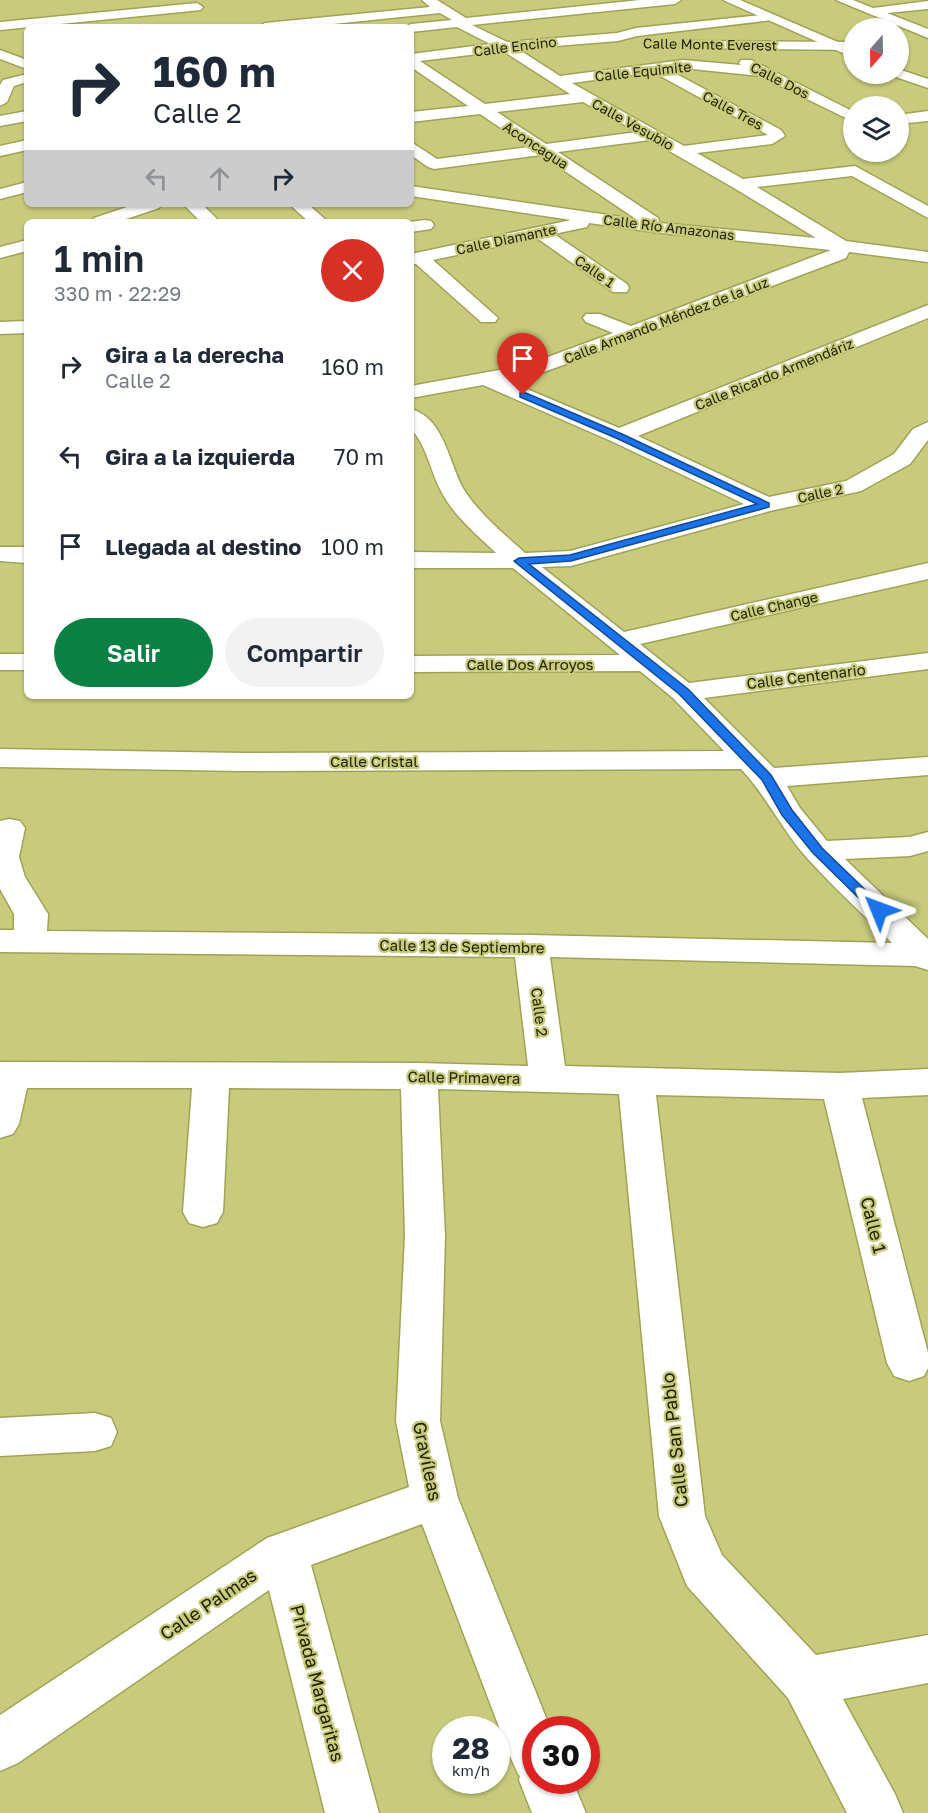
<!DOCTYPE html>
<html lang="es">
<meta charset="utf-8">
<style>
:root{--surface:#fff;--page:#f2f2f3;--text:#1f2937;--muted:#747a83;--accent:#0b8043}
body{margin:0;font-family:"Golos Text",sans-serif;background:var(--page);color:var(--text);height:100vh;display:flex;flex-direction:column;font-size:22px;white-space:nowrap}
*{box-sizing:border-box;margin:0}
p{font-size:20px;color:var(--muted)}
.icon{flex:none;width:33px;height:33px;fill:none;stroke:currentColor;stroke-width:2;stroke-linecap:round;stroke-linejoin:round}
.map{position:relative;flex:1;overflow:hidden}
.details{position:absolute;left:24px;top:219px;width:390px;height:480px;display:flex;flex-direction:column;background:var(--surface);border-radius:9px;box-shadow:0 2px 4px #0004}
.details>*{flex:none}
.top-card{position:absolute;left:24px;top:24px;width:390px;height:183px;border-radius:9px;box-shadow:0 2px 4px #0004;background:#fff;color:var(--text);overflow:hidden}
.needle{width:39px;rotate:200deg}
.tools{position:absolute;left:843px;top:18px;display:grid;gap:12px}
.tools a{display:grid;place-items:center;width:66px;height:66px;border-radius:50%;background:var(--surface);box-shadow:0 2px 4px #0004;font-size:30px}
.speed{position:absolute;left:432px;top:1716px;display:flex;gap:12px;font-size:30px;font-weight:700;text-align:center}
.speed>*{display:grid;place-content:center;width:78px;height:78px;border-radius:50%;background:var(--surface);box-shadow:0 2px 4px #0004;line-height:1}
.speed small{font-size:15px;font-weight:400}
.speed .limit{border:9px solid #d22;background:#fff;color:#111}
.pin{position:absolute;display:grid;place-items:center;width:51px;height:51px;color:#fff;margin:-62px -26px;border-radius:50% 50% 50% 0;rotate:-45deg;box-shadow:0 0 6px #0007}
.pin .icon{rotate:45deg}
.me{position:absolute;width:66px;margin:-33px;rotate:314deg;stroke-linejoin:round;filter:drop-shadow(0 0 4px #0008)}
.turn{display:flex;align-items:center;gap:21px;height:126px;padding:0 30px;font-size:27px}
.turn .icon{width:78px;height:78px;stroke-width:2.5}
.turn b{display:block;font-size:42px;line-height:51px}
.lanes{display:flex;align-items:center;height:57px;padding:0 30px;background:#0003;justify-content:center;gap:30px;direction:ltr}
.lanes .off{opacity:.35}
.round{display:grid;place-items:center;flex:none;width:63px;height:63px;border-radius:32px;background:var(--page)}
.head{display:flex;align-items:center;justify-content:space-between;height:102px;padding:0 30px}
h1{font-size:36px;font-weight:600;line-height:45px}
.primary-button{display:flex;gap:12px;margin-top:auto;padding:12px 30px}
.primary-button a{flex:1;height:69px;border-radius:36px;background:var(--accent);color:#fff;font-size:24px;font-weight:600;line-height:69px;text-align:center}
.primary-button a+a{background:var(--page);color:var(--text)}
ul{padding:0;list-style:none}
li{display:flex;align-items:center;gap:18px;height:90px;padding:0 30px}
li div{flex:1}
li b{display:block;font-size:22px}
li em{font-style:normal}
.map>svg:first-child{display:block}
</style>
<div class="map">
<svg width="928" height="1813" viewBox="0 0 928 1813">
<rect width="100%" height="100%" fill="#c9cb7c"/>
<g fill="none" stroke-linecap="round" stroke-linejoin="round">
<defs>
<path id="minor" d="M422 0H437L466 18 640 0H681L675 4 472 25 507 42 617 33 636 28 770 14 771 17 770 20 765 21 637 36 618 41 518 49 560 76 683 60 741 65 739 63 741 60H751L854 112V122L760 76 683 68 669 70 781 130 785 136 772 144 697 153 743 179 855 166 928 206V218L852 176 757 187 846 241 928 252V262L849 252 846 258 566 364 538 374 508 381 619 428 928 305V318L638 436 769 497 846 481 894 454 913 429 928 422V440L910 464 861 491 770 511 571 566 542 567 624 632 928 563V579L640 644 689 683 928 653V669L704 698 774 768 928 757V775L787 786 800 808 827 841 909 837 928 832V851L910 856 845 859 928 939V970L915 966 550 957 565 1066 840 1073 928 1069V1095L862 1098 928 1353V1368L924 1376 909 1381 894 1376 887 1363 824 1099 656 1095 705 1516 722 1555 816 1655 928 1635V1683L843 1699 895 1794 903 1813H847L788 1698 687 1586 659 1516 619 1094 438 1089 445 1236 440 1421 458 1498 551 1730H536V1780H572L586 1813H532L519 1780 520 1776 518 1774 510 1756 422 1524 311 1565 379 1813H325L269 1590 18 1763 0 1771V1715L267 1538 409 1487 396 1421 405 1236 401 1089 229 1088 223 1212 217 1223 203 1227 189 1223 183 1212 192 1088H27L19 1124 13 1134 0 1138V1062L419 1063 528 1066 515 957 0 952V930H14V914L0 889V821L9 819 20 821 25 828 19 857 25 877 48 914 47 931 531 935 892 943C864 915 834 888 807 858 782 830 766 795 741 769L243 771 0 767V749L243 753 724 751 673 698 640 671 411 672V656L620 655 513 568H411V552L496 553C477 535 453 515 441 491 430 470 427 446 411 429V409C446 418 449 468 466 493 482 516 504 534 525 553L570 551 744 504 611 441 483 385 411 398V386L526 365 613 333 586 322 583 318 586 314H600L631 326 831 250 661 233 589 223 587 227 554 234 627 284 629 288 627 292H613L537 238 433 260 498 318 495 322H481L416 264H411V254L571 220 411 196V186L636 219 541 155 434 169 428 167 411 155V142L437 159 529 147 480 114 411 122V112L468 106 411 67V54L490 44 457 27 411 32V27H405L411 24 452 20 440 13 304 27H258L265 23 430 7ZM503 51 570 94 485 104 420 61ZM653 72 768 135 684 146 572 83ZM583 102 637 132 546 144 497 112ZM650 140 734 188 816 238 660 223 658 218 558 152Z
M836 0H853L873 8 928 1V9L887 13 928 29V38Z
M197 3 203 7 201 10 0 30V22Z
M686 41 854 42V50L681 48 679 45Z
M0 50 27 60V69L0 59Z
M27 74V82L14 86 7 102 0 106V85L3 80Z
M27 111V121L0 126V116Z
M928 111V121L898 124V115Z
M27 140V150L0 156V146Z
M27 182V192L0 199V189Z
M136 204H162L159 208 117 222H91L94 218Z
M183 204H202L220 222H201Z
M289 204H308L328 222H309Z
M425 220 431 221 434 225 431 229 411 232 410 222Z
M27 240V251L0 258V247Z
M27 321V333L0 334V322Z
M0 547H27V563L0 561Z
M0 654H27V670H0Z
M95 1413 111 1418 117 1432 111 1446 95 1451 0 1456V1418Z"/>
<path id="major" d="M723 0H740L854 49V58Z
M898 69 928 79V88L893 76 891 74H898Z"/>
</defs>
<!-- minor casing -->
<use href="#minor" stroke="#a1a255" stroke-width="3"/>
<!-- major casing -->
<use href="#major" stroke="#a1a255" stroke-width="3"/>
<!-- minor -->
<use href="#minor" fill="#fff" fill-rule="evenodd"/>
<!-- major -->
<use href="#major" fill="#fff" fill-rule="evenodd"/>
</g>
<!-- route -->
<path fill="#1a73e8" stroke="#114b97" stroke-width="1.5" d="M520 393H526L622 434 769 503V507L571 561 529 564 688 689 771 775 792 810 822 848 883 907 885 910 883 913H874L813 853 782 815 762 780 679 694 514 561 519 558 570 555 757 504 616 438 520 397Z"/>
<g text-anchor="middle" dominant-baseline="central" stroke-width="4.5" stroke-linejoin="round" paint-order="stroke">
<!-- far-street labels -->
<g font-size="14" fill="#232303" stroke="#c9cb7c">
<text transform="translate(710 44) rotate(1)">Calle Monte Everest</text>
<text transform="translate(515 46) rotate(-7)">Calle Encino</text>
<text transform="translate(643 71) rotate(-6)">Calle Equimite</text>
<text transform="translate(780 80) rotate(27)">Calle Dos</text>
<text transform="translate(733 110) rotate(28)">Calle Tres</text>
<text transform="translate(633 124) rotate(29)">Calle Vesubio</text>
<text transform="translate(536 145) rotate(33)">Aconcagua</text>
<text transform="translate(669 227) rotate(7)">Calle Río Amazonas</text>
<text transform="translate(506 239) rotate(-12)">Calle Diamante</text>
<text transform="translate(595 271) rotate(35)">Calle 1</text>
<text transform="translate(666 320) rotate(-21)">Calle Armando Méndez de la Luz</text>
<text transform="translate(774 374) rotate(-22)">Calle Ricardo Armendáriz</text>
<text transform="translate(820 493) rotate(-12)">Calle 2</text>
<text transform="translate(774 606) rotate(-13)">Calle Change</text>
</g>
<!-- street labels -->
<g font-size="15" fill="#232303" stroke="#c9cb7c">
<text x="530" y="664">Calle Dos Arroyos</text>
<text transform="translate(806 676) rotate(-7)">Calle Centenario</text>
<text x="374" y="761">Calle Cristal</text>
<text transform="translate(462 946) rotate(1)">Calle 13 de Septiembre</text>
<text transform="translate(540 1012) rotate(83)">Calle 2</text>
<text transform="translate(464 1077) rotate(1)">Calle Primavera</text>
</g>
<!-- near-street labels -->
<g font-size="18" fill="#232303" stroke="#c9cb7c">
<text transform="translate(874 1225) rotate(76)">Calle 1</text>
<text transform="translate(674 1440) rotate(-96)">Calle San Pablo</text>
<text transform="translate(428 1461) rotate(78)">Gravíleas</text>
<text transform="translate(208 1604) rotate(-34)">Calle Palmas</text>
<text transform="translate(318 1683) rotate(75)">Privada Margaritas</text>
</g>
</g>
</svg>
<div class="tools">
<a><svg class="needle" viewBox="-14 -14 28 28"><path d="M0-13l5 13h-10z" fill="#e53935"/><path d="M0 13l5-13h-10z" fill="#747a83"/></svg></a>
<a><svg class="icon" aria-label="layers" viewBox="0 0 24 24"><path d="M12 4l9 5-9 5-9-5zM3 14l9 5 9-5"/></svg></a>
</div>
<div class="speed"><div>28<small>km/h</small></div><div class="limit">30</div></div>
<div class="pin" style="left:523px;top:395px;background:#d93025"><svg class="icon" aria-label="arrive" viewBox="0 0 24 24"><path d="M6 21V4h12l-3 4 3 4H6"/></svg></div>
<svg class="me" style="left:879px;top:910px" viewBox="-20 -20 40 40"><path d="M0-17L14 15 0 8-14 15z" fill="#1a73e8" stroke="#fff" stroke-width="4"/></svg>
<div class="top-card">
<div class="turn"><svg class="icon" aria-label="right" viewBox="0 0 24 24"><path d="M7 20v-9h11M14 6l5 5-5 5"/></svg><div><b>160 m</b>Calle 2</div></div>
<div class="lanes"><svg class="icon off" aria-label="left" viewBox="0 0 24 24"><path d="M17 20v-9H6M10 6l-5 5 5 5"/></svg><svg class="icon off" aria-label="ahead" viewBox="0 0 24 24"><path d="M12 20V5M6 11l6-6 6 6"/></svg><svg class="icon" aria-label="right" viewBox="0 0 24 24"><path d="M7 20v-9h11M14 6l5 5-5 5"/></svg></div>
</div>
<section class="details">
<div class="head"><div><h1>1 min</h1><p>330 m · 22:29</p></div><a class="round" style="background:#d93025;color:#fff"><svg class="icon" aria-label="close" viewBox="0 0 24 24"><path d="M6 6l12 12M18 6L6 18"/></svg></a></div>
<ul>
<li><svg class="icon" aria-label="right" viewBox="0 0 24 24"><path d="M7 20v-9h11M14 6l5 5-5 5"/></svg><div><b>Gira a la derecha</b><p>Calle 2</p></div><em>160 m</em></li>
<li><svg class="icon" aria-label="left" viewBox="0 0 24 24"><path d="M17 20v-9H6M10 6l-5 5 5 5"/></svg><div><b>Gira a la izquierda</b></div><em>70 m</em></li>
<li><svg class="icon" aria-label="arrive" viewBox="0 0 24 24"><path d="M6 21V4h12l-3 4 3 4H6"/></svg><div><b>Llegada al destino</b></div><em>100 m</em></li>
</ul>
<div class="primary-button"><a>Salir</a><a>Compartir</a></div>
</section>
</div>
